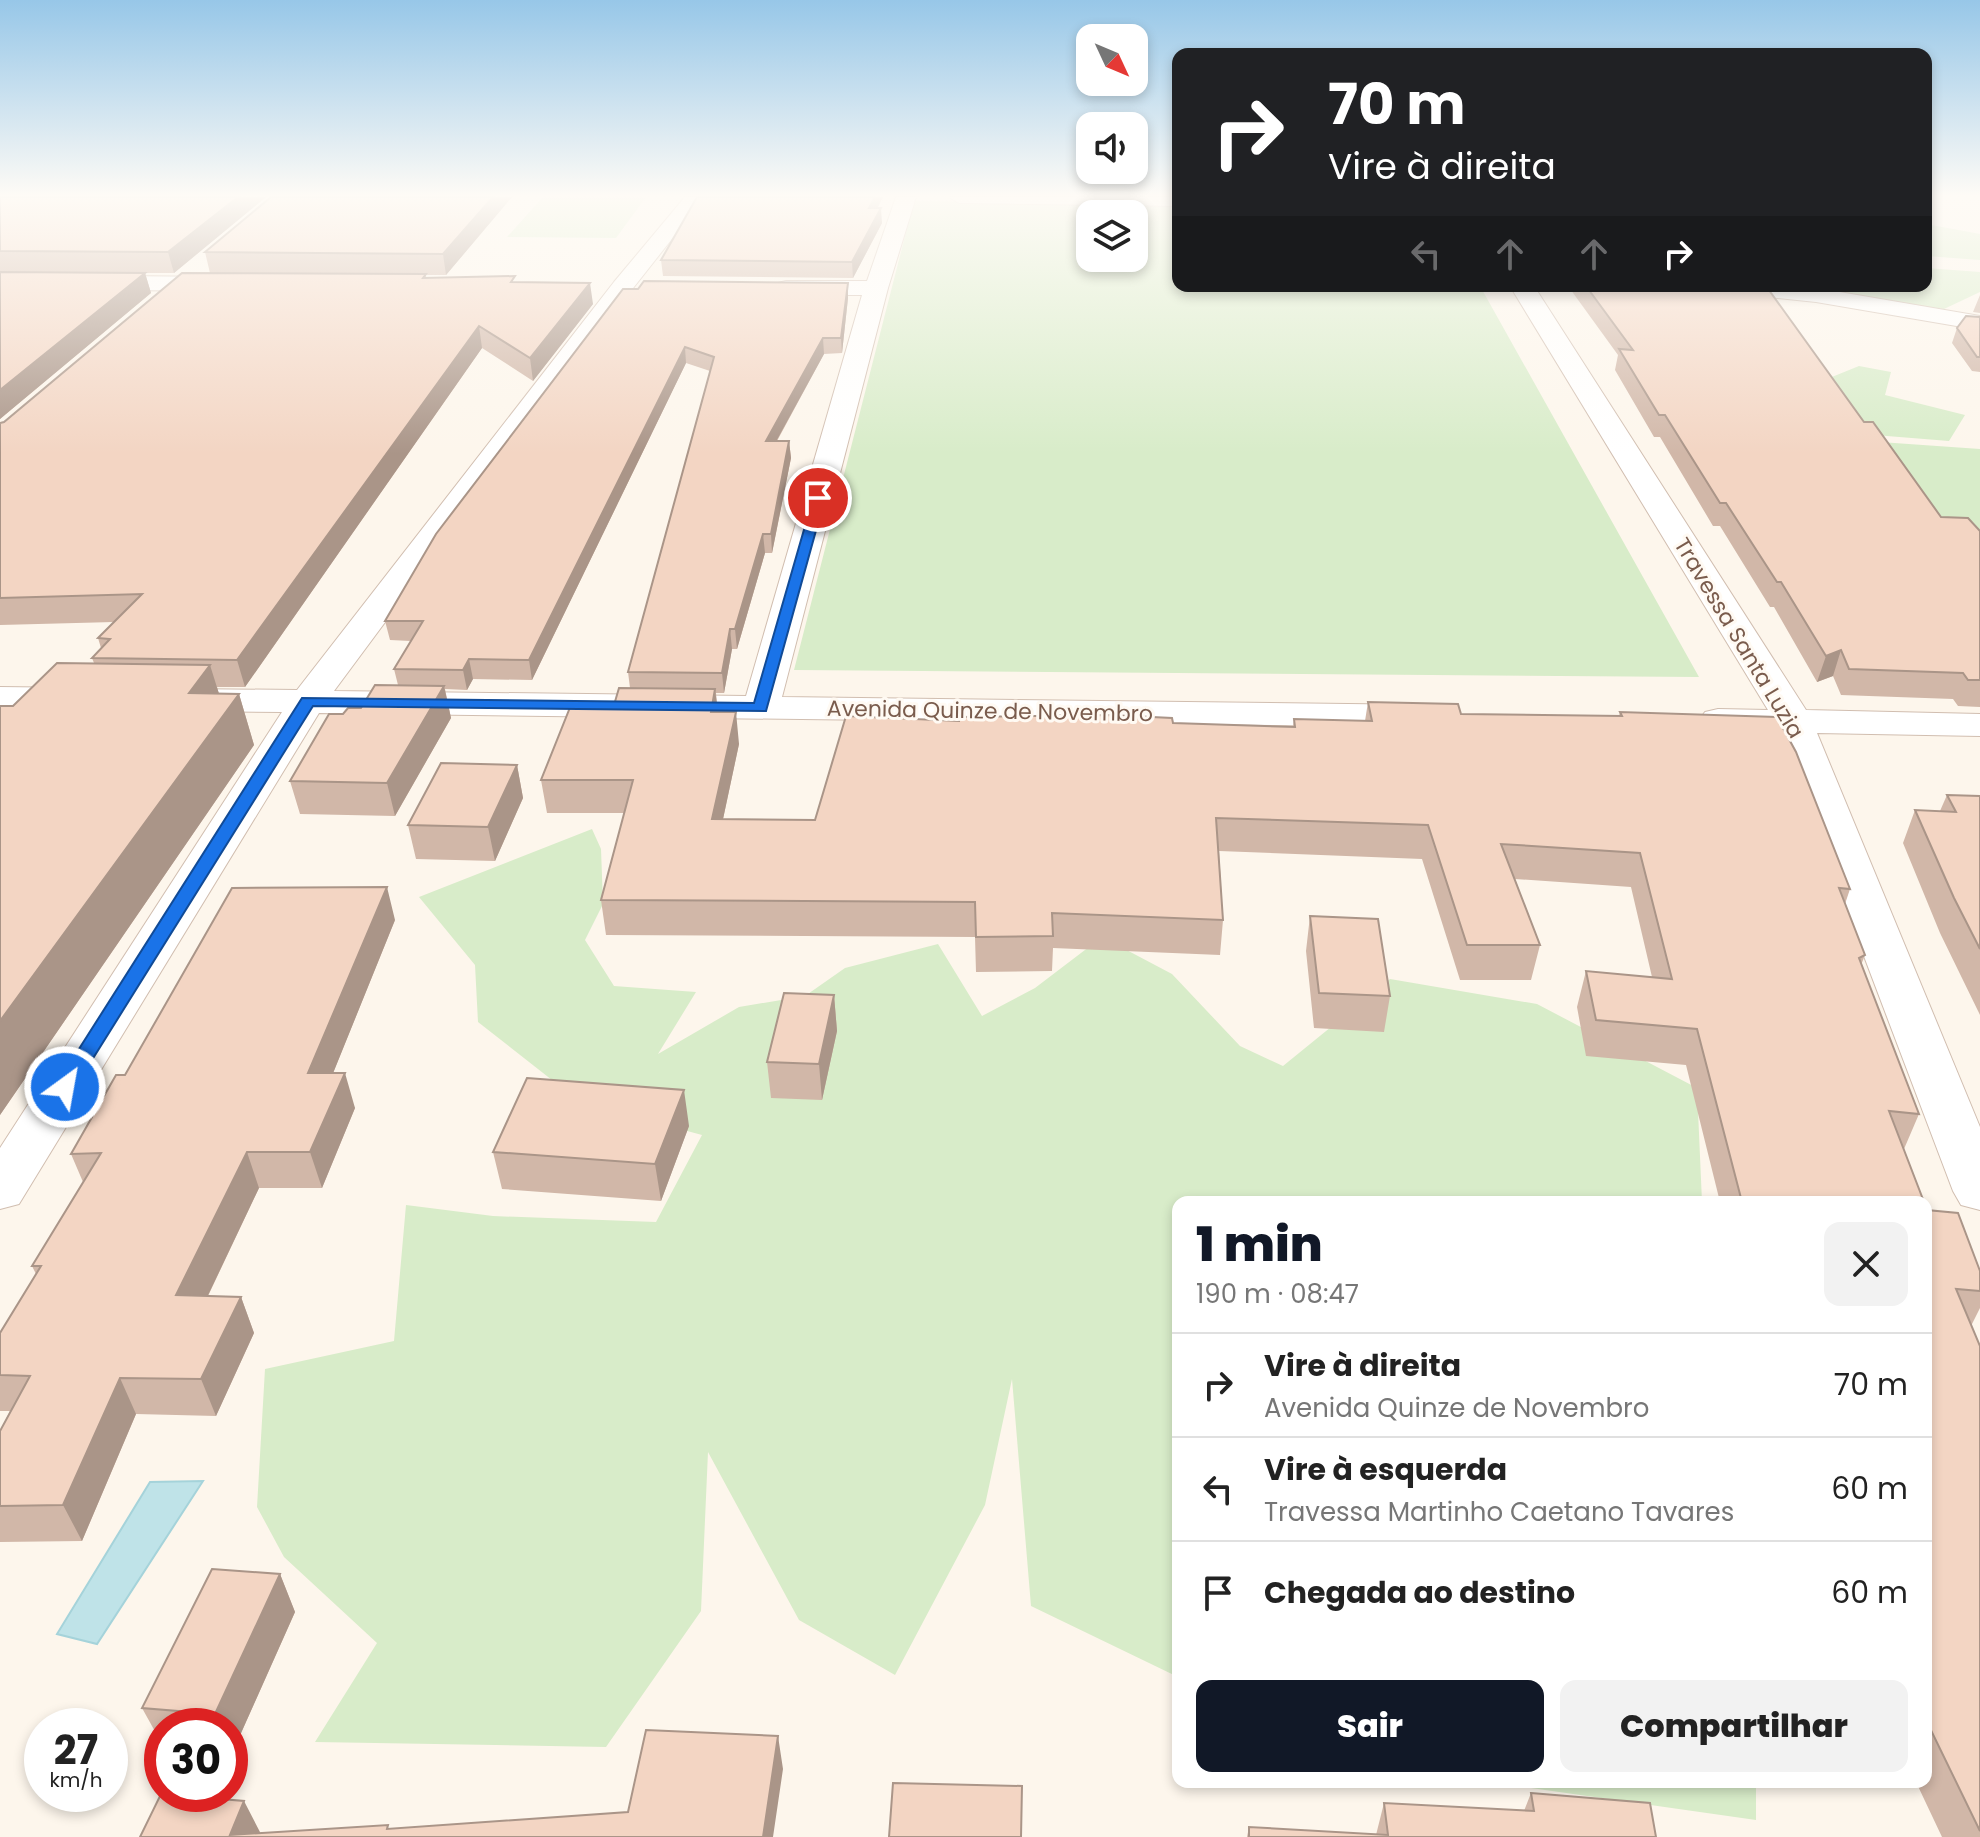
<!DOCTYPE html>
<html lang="pt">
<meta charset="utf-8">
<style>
:root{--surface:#fff;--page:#f2f2f2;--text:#222;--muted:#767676;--line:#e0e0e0;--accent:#111827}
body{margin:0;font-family:Poppins,sans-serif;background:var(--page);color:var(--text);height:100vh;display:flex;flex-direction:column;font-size:30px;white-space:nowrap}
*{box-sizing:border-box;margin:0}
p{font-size:26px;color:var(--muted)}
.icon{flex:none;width:44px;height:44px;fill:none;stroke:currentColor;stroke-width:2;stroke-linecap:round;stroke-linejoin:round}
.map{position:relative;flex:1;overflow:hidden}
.sheet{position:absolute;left:1172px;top:1196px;width:760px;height:592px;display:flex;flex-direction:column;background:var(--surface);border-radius:16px;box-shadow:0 4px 12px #0003}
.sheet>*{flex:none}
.guide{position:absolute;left:1172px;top:48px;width:760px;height:244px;border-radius:16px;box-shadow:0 4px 12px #0003;background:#202124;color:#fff;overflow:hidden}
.needle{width:52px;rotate:134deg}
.buttons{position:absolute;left:1076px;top:24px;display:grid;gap:16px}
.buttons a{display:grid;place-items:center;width:72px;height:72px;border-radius:16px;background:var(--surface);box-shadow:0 4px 12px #0003;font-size:40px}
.speed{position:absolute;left:24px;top:1708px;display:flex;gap:16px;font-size:40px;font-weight:700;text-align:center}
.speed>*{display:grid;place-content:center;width:104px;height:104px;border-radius:50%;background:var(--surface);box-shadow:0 4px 12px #0003;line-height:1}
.speed small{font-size:20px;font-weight:400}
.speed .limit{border:12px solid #d22;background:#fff;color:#111}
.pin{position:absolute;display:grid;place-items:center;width:68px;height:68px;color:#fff;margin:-34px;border:4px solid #fff;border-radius:50%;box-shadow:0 2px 8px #0007}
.me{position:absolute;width:88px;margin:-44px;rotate:32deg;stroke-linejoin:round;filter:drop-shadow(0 0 6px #0008)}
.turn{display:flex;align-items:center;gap:28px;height:168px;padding:0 24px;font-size:36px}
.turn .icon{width:104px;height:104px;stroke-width:2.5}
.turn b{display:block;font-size:56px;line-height:68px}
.lanes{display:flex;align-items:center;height:76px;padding:0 24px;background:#0003;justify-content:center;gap:40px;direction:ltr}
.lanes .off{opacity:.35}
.round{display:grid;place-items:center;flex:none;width:84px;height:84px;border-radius:16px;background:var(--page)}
.overview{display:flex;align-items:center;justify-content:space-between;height:136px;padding:0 24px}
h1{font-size:48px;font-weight:800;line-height:60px;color:var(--accent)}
.cta{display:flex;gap:16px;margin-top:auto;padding:16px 24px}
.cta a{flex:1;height:92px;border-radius:16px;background:var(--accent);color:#fff;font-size:32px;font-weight:800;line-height:92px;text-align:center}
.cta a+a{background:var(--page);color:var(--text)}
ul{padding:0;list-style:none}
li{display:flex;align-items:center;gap:24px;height:104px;padding:0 24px;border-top:2px solid var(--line)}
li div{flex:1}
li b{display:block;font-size:30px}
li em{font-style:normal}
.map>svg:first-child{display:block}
</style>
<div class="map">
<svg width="1980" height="1837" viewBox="0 0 1980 1837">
<rect width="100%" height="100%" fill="#fdf6ec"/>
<!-- green -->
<path fill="#d8ecc9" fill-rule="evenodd" d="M543 197H646L616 238 507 237Z
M914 201 1178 204V286H1480L1699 677 794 670ZM1090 214H1134V258H1090Z
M1926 224 1980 234V260L1926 256Z
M1926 268 1980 272V292L1944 309 1780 286H1926Z
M1859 366 1891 372 1885 395 1965 415 1949 441 1862 434 1822 381Z
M1880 442 1980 449V544L1928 514Z
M592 829 601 849 603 904 585 940 614 986 696 992 658 1054 739 1007 805 996 845 968 938 944 982 1016 1035 988 1102 937 1172 974 1240 1046 1283 1066 1390 979 1537 1004 1697 1088 1702 1202H1178V1677L1031 1606 1012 1379 985 1505 895 1675 799 1620 708 1452 701 1611 606 1747 315 1742 377 1643 284 1557 257 1507 265 1369 394 1341 406 1205 493 1216 656 1222 702 1135 580 1102 478 1022 475 965 419 897Z
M1489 1782H1756V1820Z"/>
<!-- water -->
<path fill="#bfe3e8" stroke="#a5d3da" stroke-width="2" d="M203 1481 97 1644 57 1634 150 1482Z"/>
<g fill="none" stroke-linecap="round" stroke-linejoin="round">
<defs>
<path id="street" d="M685 197H705L630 292 334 691 746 696 862 295H786L778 293 774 288 778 283 786 281H867L896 197H916L888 288 782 697 1426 705 1439 708 1445 716 1439 724 1426 727 319 713 19 1204 0 1209V1148L282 712 183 711 170 708 165 700 170 692 183 689 297 690 614 282Z
M949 197H1178V206L959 203Z
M0 275 230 277 238 279 242 284 238 289 230 291 0 289Z
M1510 286H1534L1806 710 1980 714V736L1817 733 1980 1127V1210L1961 1205 1953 1191 1779 732 1718 731 1705 728 1699 720 1705 712 1718 709 1768 710Z
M1716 286 1816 288 1980 316V330L1816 302 1728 293 1720 291Z
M0 687 82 688 95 691 100 699 95 707 82 710 0 709Z"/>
</defs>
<!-- street casing -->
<use href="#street" stroke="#d1beb0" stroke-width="2"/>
<!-- street -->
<use href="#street" fill="#fff" fill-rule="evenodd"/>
</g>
<!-- wall -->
<path fill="#d1b7a8" d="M0 197H266L174 273H145L151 293 0 419Z
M512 197 446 275H426V278L516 282 593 304 533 381 482 348 245 687H217L219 694H239L254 745 0 1115V706H13L94 663 92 658 101 648 98 638 114 622 0 625V423L4 422 210 273 205 252Z
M697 197H883L877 208 882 223 853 278 663 276 661 260Z
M848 283V298L842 353 824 354 777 441H789L791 458 772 553H765L737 649H732L724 693H716L718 712 739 744 723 819 815 820 959 721 1173 723 1293 727 1294 719 1365 721 1368 702 1461 714 1619 716 1620 712 1850 889 1845 904 1865 955 1861 965 1919 1114 1904 1149 1924 1202H1720L1686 1065 1586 1056 1577 1007 1586 971 1652 977 1631 887 1515 879 1540 945 1531 980H1460L1422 859 1219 851 1223 920 1220 955 1053 948 1052 971 976 972 975 937 606 935 601 900 624 813H547L541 780 630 688 628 672 710 371 686 363 532 680 473 679 467 690 445 689 451 718 395 816 300 814 290 781 343 714 361 708 398 685 394 669 411 641 390 640 385 621 638 289Z
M1568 286H1766L1864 422 1941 517 1980 531V707L1958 706 1953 699 1841 695 1833 676 1817 682 1774 607H1770L1720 526H1713L1660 437H1654L1615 370 1618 355Z
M1980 295V313L1973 312Z
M1980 317V372L1972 371 1952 343 1957 328Z
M517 765 523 798 495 861 416 859 408 825Z
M1947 795 1980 796V1015L1940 933 1903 843 1915 810 1940 811Z
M1310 916 1390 996 1384 1032 1314 1028 1306 951Z
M395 920 333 1073 355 1108 322 1188H259L208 1296 241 1297 254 1333 216 1416 136 1414 82 1541 0 1542V1431L10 1411H0V1333L36 1274 32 1266 83 1182 71 1154 125 1075Z
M834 995 837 1031 822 1100 771 1098 767 1062Z
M689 1126 661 1201 502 1189 493 1152Z
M1926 1206 1927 1210 1980 1271V1308L1971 1326 1980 1346V1837H1942L1916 1782H1926Z
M280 1574 295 1612 233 1751H230V1726H162V1744L142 1708Z
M1531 1793 1656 1837H1247L1249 1827 1376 1835 1384 1803 1524 1811Z"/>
<!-- shaded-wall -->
<path fill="#aa9588" d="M238 197H266L174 273 168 252Z
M493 197H512L446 275 443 254Z
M875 197H883L870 223 869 208Z
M881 208 882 223 853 278 852 262Z
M145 273 151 293 0 419V390Z
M590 283 593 304 533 381 530 358Z
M848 283V298L842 353 841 338Z
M479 326 482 348 245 687 237 660Z
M823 338 824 354 767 458 766 441Z
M685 347 686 363 532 680 529 660Z
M789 441 791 458 772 553 771 534Z
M763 534 765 553 737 649 735 629Z
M730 629 732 649 724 693 722 673Z
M1841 650 1833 676 1817 682 1826 656Z
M469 659 473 679 467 690 463 670Z
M210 665 225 713 239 694 254 745 0 1115V1021L189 693Z
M444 686 451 718 395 816 387 783Z
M715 689 719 721 711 712Z
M736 712 739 744 716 852 712 819Z
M517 765 523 798 495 861 488 827Z
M387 887 395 920 319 1108 308 1073Z
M834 995 837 1031 822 1100 819 1064Z
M345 1073 355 1108 322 1188 310 1152Z
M684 1090 689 1126 661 1201 655 1164Z
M247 1152 259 1188 191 1331 176 1295Z
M241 1297 254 1333 216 1416 201 1379Z
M120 1378 136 1414 82 1541 63 1505Z
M280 1574 295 1612 233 1751 230 1745V1726H221L215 1714Z
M778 1736 783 1769 773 1837H763Z
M244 1801 261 1834 230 1835Z"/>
<!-- building -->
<path fill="#f3d5c3" stroke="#aa9588" stroke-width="2" d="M0 197H238L168 252 0 251Z
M271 197H493L443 254 205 252Z
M697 197H875L869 208H881L852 262 661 260Z
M0 272 145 273 0 390Z
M182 273 426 274 423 278 515 276 511 282 590 283 530 358 479 326 237 660 92 658 110 639 98 638 142 594 0 598V423L4 422Z
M644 281 848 283 841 338H823L766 441H789L771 534H763L735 629H730L722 673 628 672 714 357 685 347 529 660 469 659 463 670 394 669 423 621H385L436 534 623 289H638Z
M1586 286H1766L1864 422H1873L1941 517 1968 518 1980 531V680H1968L1963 673 1849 669 1841 650 1826 656 1781 582H1777L1726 503H1720L1665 415H1659L1619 349 1633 350Z
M1966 316 1980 317V357H1977L1957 328Z
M57 663 210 665 189 693 239 694 0 1021V706H13Z
M375 685 444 686 387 783 290 781 329 714H343L348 708H361Z
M619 688 715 689 711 712H736L712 819 815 820 846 716 959 721V717L1110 715 1172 718 1173 723 1295 727 1294 719 1372 721 1368 702 1458 704 1461 714 1622 716 1620 712 1777 717 1796 752 1850 889 1839 888 1865 955 1859 958 1919 1114 1889 1111 1924 1202H1742L1697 1029 1596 1020 1586 971 1672 979 1640 853 1501 844 1540 945H1467L1428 825 1216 818 1223 920 1052 913 1053 936 976 937 975 902 601 900 633 780H541L571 705H614Z
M441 763 517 765 488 827 408 825Z
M1947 795 1980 796V949L1954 898 1915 810 1956 812Z
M387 887 308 1073H345L310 1152H247L176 1295 241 1297 201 1379 120 1378 63 1505 0 1506V1431L30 1376 0 1375V1333L41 1266H32L101 1153 71 1154 116 1075H125L232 888Z
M1310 916 1378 919 1390 996 1319 993Z
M784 993 834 995 819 1064 767 1062Z
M527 1078 684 1090 655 1164 493 1152Z
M1926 1206 1927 1210 1958 1213 1980 1271V1291L1956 1289 1980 1346V1831L1926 1720Z
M212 1569 280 1574 215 1714 142 1708Z
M646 1730 778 1736 763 1837H140L161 1794 244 1801 230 1835 388 1825 387 1829 628 1812Z
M893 1783 1022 1786 1021 1837H889Z
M1531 1793 1650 1803 1656 1837H1249V1827L1388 1835 1384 1803 1534 1811Z"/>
<!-- sky -->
<linearGradient id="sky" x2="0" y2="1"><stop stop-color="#97c7e8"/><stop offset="0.43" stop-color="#fefbf6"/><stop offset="1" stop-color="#fefbf6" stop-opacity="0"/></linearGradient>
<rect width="1980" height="454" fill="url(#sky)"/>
<!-- route -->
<path fill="#1a73e8" stroke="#114b97" stroke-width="2" d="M814 495 825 498 766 711 313 706 72 1092H58L55 1087 58 1082 302 698 754 703Z"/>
<g text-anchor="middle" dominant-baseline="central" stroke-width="6" stroke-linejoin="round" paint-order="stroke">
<!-- street labels -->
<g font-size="22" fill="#7a5c4d" stroke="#fffaf3">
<text transform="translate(1739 638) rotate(59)">Travessa Santa Luzia</text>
<text transform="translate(990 711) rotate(1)">Avenida Quinze de Novembro</text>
</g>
</g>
</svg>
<div class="buttons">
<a><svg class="needle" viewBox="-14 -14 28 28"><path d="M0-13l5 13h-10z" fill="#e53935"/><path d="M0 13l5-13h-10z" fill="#767676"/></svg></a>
<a><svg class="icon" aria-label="sound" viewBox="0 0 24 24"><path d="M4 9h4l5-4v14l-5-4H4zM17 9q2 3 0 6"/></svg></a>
<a><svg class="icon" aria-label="layers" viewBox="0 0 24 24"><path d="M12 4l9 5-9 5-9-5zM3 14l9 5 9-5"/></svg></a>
</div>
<div class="speed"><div>27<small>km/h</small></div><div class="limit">30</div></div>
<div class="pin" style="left:818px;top:498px;background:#d93025"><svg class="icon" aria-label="arrive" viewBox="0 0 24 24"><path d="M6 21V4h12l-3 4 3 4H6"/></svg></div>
<svg class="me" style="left:65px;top:1087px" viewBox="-20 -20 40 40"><circle r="17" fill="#1a73e8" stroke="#fff" stroke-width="3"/><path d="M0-11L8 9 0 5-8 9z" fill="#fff"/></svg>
<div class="guide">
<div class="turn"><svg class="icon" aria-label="right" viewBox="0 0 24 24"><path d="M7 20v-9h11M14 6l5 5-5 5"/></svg><div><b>70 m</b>Vire à direita</div></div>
<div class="lanes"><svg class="icon off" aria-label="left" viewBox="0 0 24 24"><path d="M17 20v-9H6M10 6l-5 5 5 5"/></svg><svg class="icon off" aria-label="ahead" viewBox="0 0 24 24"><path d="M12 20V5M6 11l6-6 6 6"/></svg><svg class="icon off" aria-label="ahead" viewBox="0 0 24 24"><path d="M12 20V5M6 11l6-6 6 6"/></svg><svg class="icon" aria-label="right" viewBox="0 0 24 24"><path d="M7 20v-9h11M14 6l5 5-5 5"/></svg></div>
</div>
<section class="sheet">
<div class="overview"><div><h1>1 min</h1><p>190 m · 08:47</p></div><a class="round"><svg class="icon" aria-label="close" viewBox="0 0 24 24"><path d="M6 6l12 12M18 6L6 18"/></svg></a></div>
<ul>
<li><svg class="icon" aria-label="right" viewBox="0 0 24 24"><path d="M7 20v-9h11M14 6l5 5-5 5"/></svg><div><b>Vire à direita</b><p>Avenida Quinze de Novembro</p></div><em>70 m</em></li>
<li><svg class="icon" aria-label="left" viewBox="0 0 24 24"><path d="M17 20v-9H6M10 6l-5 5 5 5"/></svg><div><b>Vire à esquerda</b><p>Travessa Martinho Caetano Tavares</p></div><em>60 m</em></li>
<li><svg class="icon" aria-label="arrive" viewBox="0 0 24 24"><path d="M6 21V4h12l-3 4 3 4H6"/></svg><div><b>Chegada ao destino</b></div><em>60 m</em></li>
</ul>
<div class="cta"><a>Sair</a><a>Compartilhar</a></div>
</section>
</div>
